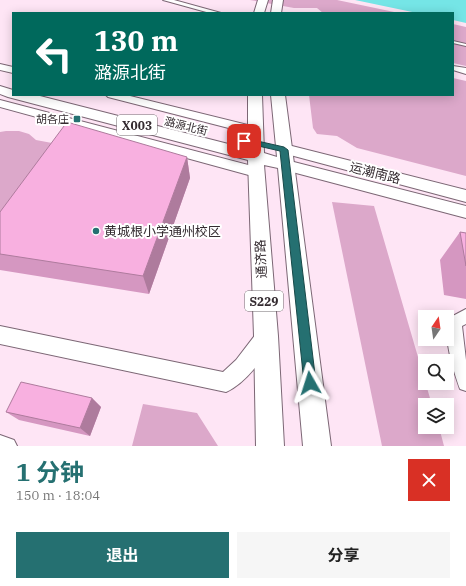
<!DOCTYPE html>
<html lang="zh">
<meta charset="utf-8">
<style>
:root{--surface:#fff;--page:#f6f6f6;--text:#222;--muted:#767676;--accent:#257071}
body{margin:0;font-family:"IBM Plex Serif","Noto Sans SC",serif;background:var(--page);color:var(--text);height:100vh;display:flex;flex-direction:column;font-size:15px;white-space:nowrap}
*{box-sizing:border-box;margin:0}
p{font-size:13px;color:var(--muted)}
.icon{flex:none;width:22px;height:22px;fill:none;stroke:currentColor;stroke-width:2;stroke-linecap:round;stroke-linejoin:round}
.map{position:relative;height:446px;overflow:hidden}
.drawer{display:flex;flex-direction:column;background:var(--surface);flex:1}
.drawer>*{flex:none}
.guide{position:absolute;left:12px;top:12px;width:442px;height:84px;border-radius:0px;box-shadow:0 2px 10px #0003;background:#00695c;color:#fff;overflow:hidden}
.needle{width:26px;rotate:13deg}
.buttons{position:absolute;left:418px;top:310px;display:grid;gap:8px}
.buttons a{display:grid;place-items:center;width:36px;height:36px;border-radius:0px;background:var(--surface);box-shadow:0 2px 10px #0003;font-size:20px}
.pin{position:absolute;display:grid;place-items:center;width:34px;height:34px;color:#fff;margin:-17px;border-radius:8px;box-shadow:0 2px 6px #0006}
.me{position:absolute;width:44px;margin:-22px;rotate:354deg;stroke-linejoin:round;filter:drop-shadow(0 0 3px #0008)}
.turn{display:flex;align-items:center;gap:14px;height:84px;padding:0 16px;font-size:18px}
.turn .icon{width:52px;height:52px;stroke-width:2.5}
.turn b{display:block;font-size:28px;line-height:34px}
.round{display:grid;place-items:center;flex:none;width:42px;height:42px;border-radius:0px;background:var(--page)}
.headline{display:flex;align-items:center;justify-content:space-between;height:68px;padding:0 16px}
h1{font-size:24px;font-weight:700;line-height:30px;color:var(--accent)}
.cta{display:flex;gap:8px;margin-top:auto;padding:8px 16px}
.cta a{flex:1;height:46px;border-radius:0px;background:var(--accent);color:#fff;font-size:16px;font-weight:700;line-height:46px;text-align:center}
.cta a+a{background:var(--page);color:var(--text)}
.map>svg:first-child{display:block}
</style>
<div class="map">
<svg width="466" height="446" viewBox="0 0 466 446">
<rect width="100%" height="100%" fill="#fee5f5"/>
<!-- green -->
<path fill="#dca8ca" d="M250 0H337L399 13H323L317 8H294Z
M453 24 466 27V66L453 63Z
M453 78 466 81V176L357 148 337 136 317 134 313 128 309 95H453Z
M6 131H19L29 134 36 140 52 143 0 215V132Z
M332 202 374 206 432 405H425V427H439L444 446H382Z
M143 404 197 413 218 446H132Z"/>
<!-- water -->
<path fill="#75e5e6" d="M355 0H466V23L453 20V13H417Z"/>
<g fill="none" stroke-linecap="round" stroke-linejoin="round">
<defs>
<path id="service" d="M453 41 466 44V46L453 43Z"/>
<path id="minor" d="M163 0H174L221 13H210Z
M453 66 466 68V74L453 70Z
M466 309V324L462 326 466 360V391L460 389C454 373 442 334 449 318Z
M0 435 14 440 17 446H0Z"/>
<path id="tertiary" d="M0 64 13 67V73L0 70Z
M106 95H126L260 128 262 131 260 134 256 135 108 97Z
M0 100 256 167 261 169 263 172 261 175 256 177 0 107Z
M0 326 223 372 236 360 259 330 266 327 273 330 275 336C267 355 245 384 226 392L0 344Z"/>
<path id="secondary" d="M284 144 466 190V202L279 152 277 149 279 146Z
M286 160 466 206V218L281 169 278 165 281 161Z"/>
<path id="primary" d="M258 0H268L264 13H254Z
M273 0H283L281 13H271Z
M0 86 13 90V95H36L248 149V95H262L264 153 277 157 271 95H285L331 446H303L278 168 264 165 278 336 284 446H256L254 336 248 160 8 97 0 94Z"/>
</defs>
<!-- service casing -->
<use href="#service" stroke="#7c6775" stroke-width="2"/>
<!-- minor casing -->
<use href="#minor" stroke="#7c6775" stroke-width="2"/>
<!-- tertiary casing -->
<use href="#tertiary" stroke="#7c6775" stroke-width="2"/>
<!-- secondary casing -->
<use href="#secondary" stroke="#7c6775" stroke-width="2"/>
<!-- primary casing -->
<use href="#primary" stroke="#7c6775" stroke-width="2"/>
<!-- service -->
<use href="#service" fill="#fff" fill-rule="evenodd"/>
<!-- minor -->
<use href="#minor" fill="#fff" fill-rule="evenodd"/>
<!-- tertiary -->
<use href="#tertiary" fill="#fff" fill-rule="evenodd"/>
<!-- secondary -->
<use href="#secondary" fill="#fff" fill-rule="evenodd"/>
<!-- primary -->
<use href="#primary" fill="#fff" fill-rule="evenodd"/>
</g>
<!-- wall -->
<path fill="#d597c1" d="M187 157 190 178 149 294 0 270V212Z
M460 232 466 233V299L444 295 440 260Z
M92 398 101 407 90 436 19 420 6 412Z"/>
<!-- shaded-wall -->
<path fill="#ae7b9d" d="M187 157 190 178 149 294 143 276Z
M92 398 101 407 90 436 80 428Z"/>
<!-- building -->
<path fill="#f8b0e0" stroke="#ae7b9d" d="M67 122 187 157 143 276 0 254V212Z
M460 232 466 233V266Z
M21 382 92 398 80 428 6 412Z"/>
<!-- route -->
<path fill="#257071" stroke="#184949" d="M244 138 284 147 288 150 316 383 315 388 310 389 306 388 304 383 280 151 241 142 240 141Z"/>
<!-- markers -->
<g fill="#257071" stroke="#fff" stroke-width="1.5">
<rect x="73" y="115" width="8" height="8" rx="2"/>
<circle cx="96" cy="231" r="4"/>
</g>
<g text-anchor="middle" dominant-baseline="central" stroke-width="4" stroke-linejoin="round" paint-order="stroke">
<!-- far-poi labels -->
<g font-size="11" fill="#342b30" stroke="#fff" text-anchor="end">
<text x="69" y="119">胡各庄</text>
</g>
<!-- far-street labels -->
<g font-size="11" fill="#342b30" stroke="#fff">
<text transform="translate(186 126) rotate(14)">潞源北街</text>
</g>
<!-- shield labels -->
<g fill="#fff" stroke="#716b6e" stroke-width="1">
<rect x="117" y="115" width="40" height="20" rx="3"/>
<rect x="245" y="291" width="38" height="20" rx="3"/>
</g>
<g font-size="12" font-weight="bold" fill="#342b30">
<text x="137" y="125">X003</text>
<text x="264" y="301">S229</text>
</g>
<!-- street labels -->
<g font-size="13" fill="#342b30" stroke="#fff">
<text transform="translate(375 173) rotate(14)">运潮南路</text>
<text transform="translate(261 259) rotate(-93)">通济路</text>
</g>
<!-- poi labels -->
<g font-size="13" fill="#342b30" stroke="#fff" text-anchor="start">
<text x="104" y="231">黄城根小学通州校区</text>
</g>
</g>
</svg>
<div class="buttons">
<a><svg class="needle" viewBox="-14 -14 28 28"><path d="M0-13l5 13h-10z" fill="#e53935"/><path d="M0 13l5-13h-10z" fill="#767676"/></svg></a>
<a><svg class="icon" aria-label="search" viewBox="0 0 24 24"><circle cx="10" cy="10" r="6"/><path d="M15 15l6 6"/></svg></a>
<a><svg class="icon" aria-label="layers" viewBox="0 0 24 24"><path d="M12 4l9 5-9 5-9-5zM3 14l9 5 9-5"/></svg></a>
</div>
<div class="pin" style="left:244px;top:141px;background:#d93025"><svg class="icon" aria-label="arrive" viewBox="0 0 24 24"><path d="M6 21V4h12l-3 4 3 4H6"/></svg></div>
<svg class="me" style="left:310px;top:383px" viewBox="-20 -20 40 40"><path d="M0-17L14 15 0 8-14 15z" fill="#257071" stroke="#fff" stroke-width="4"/></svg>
<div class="guide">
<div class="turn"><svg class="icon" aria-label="left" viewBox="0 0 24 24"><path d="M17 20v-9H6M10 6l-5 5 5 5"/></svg><div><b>130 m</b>潞源北街</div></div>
</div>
</div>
<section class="drawer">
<div class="headline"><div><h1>1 分钟</h1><p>150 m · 18:04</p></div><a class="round" style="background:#d93025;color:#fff"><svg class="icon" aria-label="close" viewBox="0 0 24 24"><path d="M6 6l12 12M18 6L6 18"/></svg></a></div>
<div class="cta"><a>退出</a><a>分享</a></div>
</section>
